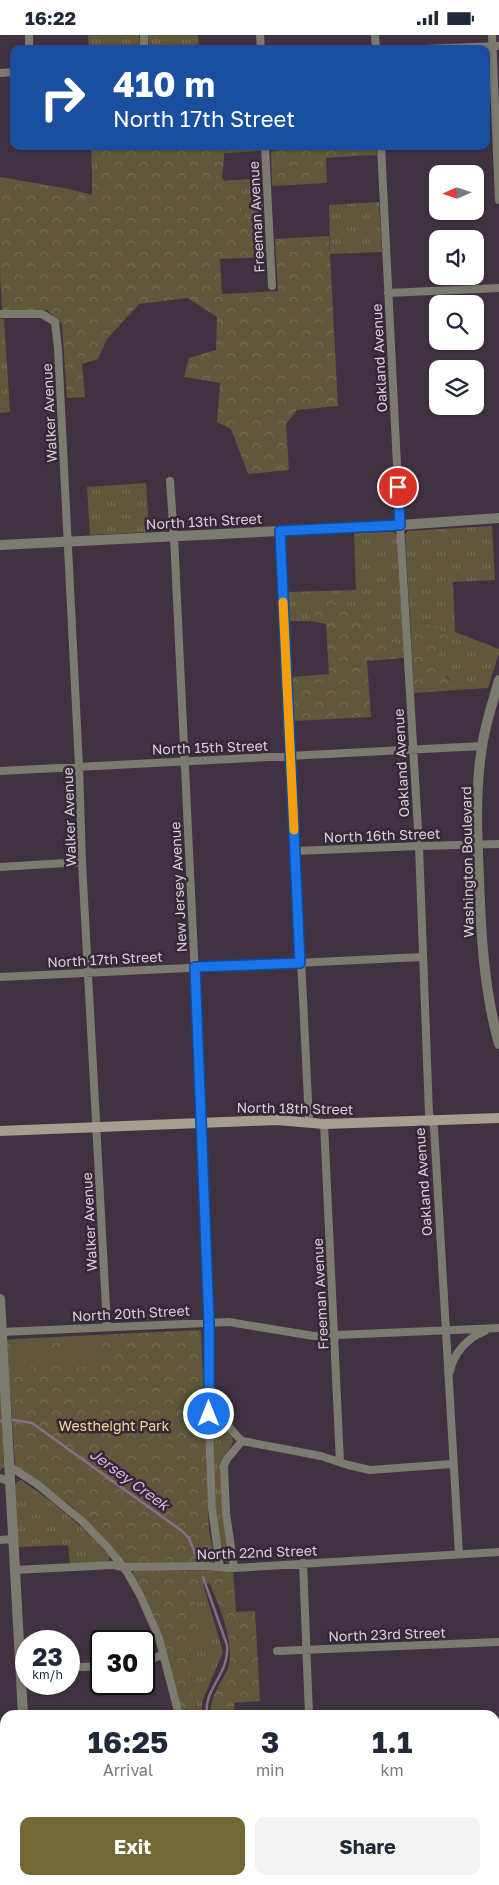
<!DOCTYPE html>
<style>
:root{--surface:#fff;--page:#f2f2f3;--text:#1f2937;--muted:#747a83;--accent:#726836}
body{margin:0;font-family:"Golos Text",sans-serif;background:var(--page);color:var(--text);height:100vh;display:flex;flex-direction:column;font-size:19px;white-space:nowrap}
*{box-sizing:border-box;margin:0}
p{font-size:16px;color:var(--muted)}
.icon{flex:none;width:28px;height:28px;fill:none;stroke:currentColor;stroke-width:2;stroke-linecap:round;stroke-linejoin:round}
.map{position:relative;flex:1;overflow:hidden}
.drawer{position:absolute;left:0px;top:1675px;width:500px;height:175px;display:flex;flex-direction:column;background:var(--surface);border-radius:15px 15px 0 0;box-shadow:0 1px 4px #0004}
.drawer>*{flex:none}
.banner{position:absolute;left:10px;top:10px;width:480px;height:105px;border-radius:10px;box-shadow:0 1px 4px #0004;background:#1a4fa0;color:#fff;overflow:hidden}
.needle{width:32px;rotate:267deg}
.tools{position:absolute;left:429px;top:130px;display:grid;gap:10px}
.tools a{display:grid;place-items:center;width:55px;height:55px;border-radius:10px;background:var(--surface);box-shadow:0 1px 4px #0004;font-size:25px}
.speed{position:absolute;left:15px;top:1595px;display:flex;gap:10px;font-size:25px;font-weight:700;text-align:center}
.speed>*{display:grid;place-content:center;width:65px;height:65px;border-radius:50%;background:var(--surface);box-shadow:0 1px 4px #0004;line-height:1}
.speed small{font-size:12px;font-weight:400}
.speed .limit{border:2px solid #111;border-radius:8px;background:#fff;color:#111}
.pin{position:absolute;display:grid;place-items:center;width:42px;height:42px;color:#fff;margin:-21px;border:2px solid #fff;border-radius:50%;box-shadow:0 1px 5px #0007}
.me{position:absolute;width:55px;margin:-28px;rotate:0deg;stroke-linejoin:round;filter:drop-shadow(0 0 4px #0008)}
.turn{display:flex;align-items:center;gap:18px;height:105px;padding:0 20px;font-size:22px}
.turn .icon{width:65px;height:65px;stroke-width:2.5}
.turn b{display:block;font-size:35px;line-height:42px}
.eta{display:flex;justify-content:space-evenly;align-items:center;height:85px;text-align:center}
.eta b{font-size:30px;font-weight:700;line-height:35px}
.button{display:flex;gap:10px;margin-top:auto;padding:10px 20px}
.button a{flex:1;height:58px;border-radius:10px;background:var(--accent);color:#fff;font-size:20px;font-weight:700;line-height:58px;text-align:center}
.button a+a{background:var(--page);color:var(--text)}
.status{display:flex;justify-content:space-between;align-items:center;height:35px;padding:0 25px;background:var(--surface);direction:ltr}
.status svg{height:14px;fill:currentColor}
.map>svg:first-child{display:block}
</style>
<div class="status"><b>16:22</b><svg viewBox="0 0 49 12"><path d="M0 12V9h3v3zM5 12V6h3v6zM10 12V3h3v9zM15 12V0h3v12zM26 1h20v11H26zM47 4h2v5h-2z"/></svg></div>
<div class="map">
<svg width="499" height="1850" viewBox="0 0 499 1850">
<defs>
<pattern id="grass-tufts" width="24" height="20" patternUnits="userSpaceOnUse" patternTransform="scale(1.25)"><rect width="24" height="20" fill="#61573a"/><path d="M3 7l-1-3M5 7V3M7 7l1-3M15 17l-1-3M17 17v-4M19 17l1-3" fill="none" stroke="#776e56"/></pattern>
<pattern id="forest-crowns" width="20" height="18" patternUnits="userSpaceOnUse" patternTransform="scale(1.25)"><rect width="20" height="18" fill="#61573a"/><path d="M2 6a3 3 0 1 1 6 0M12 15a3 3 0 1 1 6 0" fill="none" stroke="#776e56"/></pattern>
</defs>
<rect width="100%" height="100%" fill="#413242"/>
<!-- grass -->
<path fill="url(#grass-tufts)" d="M88 0H139L140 14H89Z
M148 0H198L199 14H149Z
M91 111H102L104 125 92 140Z
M225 111H260V116L224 118Z
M353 111H376L377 120 354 121Z
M261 143 265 205 248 191 240 166 223 146Z
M379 167 382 217 330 219 329 170Z
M0 284H4L10 377 0 378Z
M146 448 149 497 90 500 87 452Z
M492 491 495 545 453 547 455 597 499 614V618L488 653 457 655 456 649C434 633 437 615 436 591L410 585 405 499 408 496Z
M394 497 397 500 403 610 387 606 327 561 309 573 311 586H289L288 557 356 555 354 498Z
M0 1346 4 1431 0 1436Z
M214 1370 220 1384 232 1402 233 1407 224 1424 230 1525 227 1528C214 1517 213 1395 212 1371Z
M21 1445C56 1469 81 1489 109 1521V1525L106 1527 70 1529 68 1510 18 1512 15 1451 17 1447Z
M203 1549 223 1617 202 1667V1680H197L189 1627 192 1610 189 1553Z"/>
<!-- forest -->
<path fill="url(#forest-crowns)" d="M102 111H225L222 143 240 166 248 191 265 205 266 222 220 224 222 259 278 256 275 204 329 201 338 371 297 375 286 389 289 435 248 439 231 394 217 387 220 348 184 342 189 323 216 315 217 282 188 263 139 269 107 304 98 324 82 329 85 362 67 363 62 289 47 275 2 276 0 237V142L69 154 92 160V140L103 125Z
M325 111H353L354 121 326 123 327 148 272 151 271 116Z
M327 561 387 606 403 610 404 623 367 626 371 682 293 686 292 642 329 639 326 589 311 586 309 573Z
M410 585 436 591 449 603 448 612 437 613 438 625 449 631 446 642 456 649 457 655 414 658Z
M199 1295 201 1296 209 1495 215 1526 211 1528 127 1530 124 1528 88 1487 70 1470 15 1430 7 1307 8 1305 14 1304Z
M139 1535 233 1536 236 1577 255 1576 260 1666 234 1668 235 1680H211C210 1660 220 1651 228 1633 236 1611 219 1569 209 1548L189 1553 207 1599 192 1610 189 1627 197 1680H182L163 1602 132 1540 134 1536Z
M0 1739H5V1782L0 1783Z"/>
<!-- garden -->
<path fill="#61573a" d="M100 1302 101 1331 61 1333 60 1304Z
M48 1307 49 1332 33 1333 32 1308Z
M30 1308 31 1334 15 1335 14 1309Z"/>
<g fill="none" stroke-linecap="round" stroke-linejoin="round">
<!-- stream -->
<path stroke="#866e88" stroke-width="2.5" d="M13 1385 32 1388 182 1496 189 1503 196 1521
M0 1386H1
M203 1542 227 1610C230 1639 203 1654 207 1680"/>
<!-- minor -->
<path stroke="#7d7a70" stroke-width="8" d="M29 0V14
M144 0V14
M260 0 261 14
M375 0 376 14
M492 0 499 165
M424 14 499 11
M0 38 14 37
M265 111 272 251
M381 111 400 490 419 811 429 1079 434 1092 459 1519
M388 258 499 253
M0 279H42L55 287 58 314 79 731 82 827 107 1291
M170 446 174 502 202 1088 209 1287V1395L212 1473 220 1532
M280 496 309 1086
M0 736 482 711
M295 816 419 811 499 809
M0 832 82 827
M0 942 422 922
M324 1089 340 1427
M2 1297 229 1287 314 1301 499 1293
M450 1336C454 1318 467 1303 485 1296
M211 1353C219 1375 224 1389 242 1406
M242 1406 321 1421 348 1430 370 1435 452 1429
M9 1431 37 1449 82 1486 108 1513 127 1537 140 1560 159 1603 179 1680
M0 1443 10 1447
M0 1505 13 1504
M303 1528 309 1680
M234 1533 226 1478 224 1431 227 1424 242 1406
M15 1535 113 1530 123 1532 202 1531 234 1533 499 1517
M277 1616 499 1607
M144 1628 163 1619
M81 1632 101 1631
M495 1708H499
M0 1725H5
M495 1809H499
M316 1845V1850
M443 1845 444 1850
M197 1850V1845
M223 1850V1845"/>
<!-- tertiary -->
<path stroke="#7d7a70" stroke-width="10" d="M0 510 400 490 499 483
M499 645C493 667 485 689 482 712 475 755 477 800 479 844 481 900 484 955 499 1009
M0 1264 23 1680
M32 1845 33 1850"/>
<!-- secondary -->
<path stroke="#a49f8f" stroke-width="10" d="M0 1096 277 1085 324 1089 499 1083"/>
</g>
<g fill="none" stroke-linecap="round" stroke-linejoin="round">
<defs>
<path id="route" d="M209 1379V1287L195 932 300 928 280 496 400 490 398 452"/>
</defs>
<!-- route casing -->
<use href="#route" stroke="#114b97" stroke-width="12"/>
<!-- route -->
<use href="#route" stroke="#1a73e8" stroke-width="9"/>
<!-- slow -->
<path stroke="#f59e0b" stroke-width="9" d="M283 567 294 795"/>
</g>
<g text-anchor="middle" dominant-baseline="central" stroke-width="5" stroke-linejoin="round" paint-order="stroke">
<!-- street labels -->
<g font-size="14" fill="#d9cfd9" stroke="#362838">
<text transform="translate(256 182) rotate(-93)">Freeman Avenue</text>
<text transform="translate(379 323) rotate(-93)">Oakland Avenue</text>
<text transform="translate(49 378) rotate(-93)">Walker Avenue</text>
<text transform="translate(204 486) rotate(-3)">North 13th Street</text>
<text transform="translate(210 712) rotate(-2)">North 15th Street</text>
<text transform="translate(401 728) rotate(-93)">Oakland Avenue</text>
<text transform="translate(69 782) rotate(-92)">Walker Avenue</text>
<text transform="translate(382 800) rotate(-2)">North 16th Street</text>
<text transform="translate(467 827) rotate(-91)">Washington Boulevard</text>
<text transform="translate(178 852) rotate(-93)">New Jersey Avenue</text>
<text transform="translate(105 924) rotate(-3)">North 17th Street</text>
<text transform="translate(295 1073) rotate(1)">North 18th Street</text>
<text transform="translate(423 1147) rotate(-94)">Oakland Avenue</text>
<text transform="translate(89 1187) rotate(-93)">Walker Avenue</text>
<text transform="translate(320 1259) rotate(-93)">Freeman Avenue</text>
<text transform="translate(131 1278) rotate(-3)">North 20th Street</text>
<text transform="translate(257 1517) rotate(-2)">North 22nd Street</text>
<text transform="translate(387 1599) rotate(-2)">North 23rd Street</text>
</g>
<!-- park labels -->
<g font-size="14" fill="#f1db94" stroke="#362838">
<text x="114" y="1390">Westheight Park</text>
</g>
<!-- water labels -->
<g font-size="15" font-style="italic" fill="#e2b0e7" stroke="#362838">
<text transform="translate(130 1444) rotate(36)">Jersey Creek</text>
</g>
</g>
</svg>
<div class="tools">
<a><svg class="needle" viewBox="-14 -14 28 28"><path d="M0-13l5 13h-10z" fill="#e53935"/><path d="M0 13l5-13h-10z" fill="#747a83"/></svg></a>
<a><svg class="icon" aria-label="sound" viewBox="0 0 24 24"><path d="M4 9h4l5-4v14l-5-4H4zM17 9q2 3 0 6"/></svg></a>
<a><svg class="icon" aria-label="search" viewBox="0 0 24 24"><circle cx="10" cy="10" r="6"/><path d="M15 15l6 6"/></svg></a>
<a><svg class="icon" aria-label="layers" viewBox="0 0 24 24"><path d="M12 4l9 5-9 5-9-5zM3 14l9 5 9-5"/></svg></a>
</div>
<div class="speed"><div>23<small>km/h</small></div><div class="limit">30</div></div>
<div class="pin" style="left:398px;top:452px;background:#d93025"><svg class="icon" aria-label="arrive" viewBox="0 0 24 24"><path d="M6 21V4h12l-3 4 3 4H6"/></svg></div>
<svg class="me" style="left:209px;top:1379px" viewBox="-20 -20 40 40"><circle r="17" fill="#1a73e8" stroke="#fff" stroke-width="3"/><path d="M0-11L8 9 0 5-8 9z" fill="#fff"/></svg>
<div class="banner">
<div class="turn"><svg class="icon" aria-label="right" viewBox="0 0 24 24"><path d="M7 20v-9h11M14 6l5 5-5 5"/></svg><div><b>410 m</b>North 17th Street</div></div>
</div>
<section class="drawer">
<div class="eta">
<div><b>16:25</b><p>Arrival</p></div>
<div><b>3</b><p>min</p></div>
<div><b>1.1</b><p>km</p></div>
</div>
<div class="button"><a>Exit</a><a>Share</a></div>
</section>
</div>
